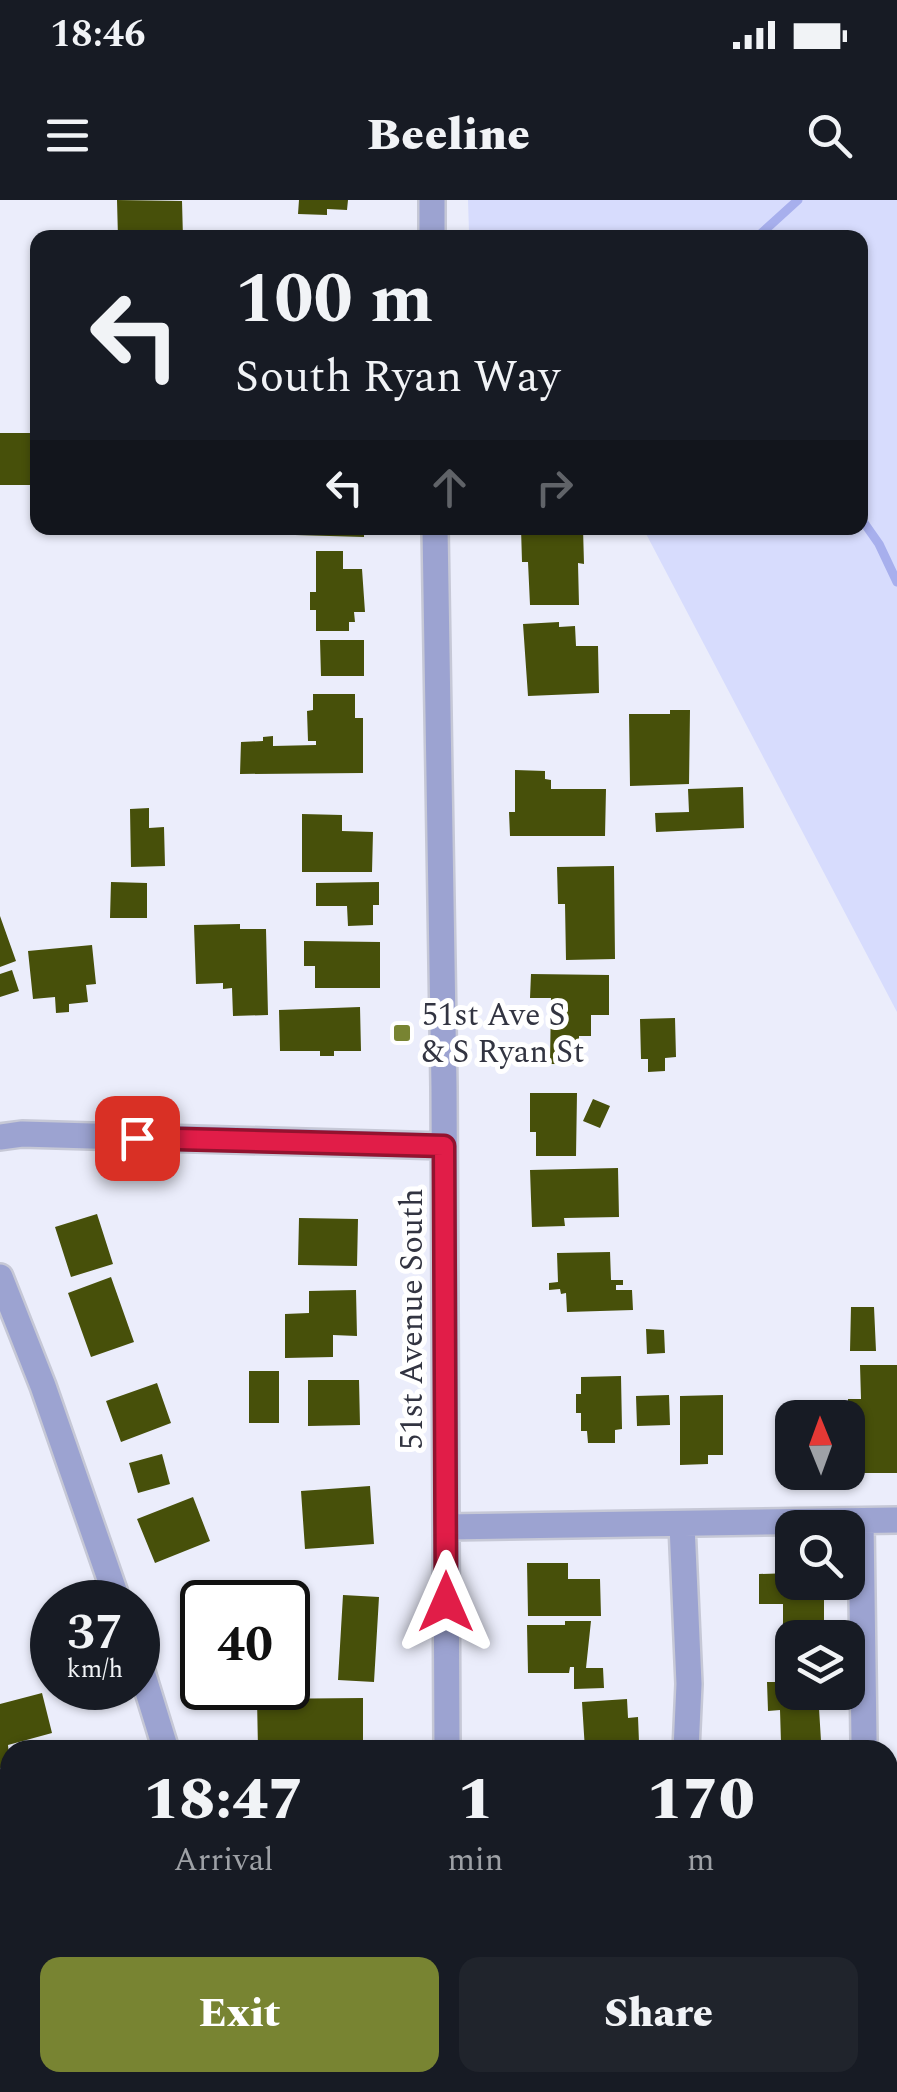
<!DOCTYPE html>
<style>
:root{--surface:#171b24;--page:#20242c;--text:#f1f3f6;--muted:#9ea1a6;--accent:#788432}
body{margin:0;font-family:Spectral,serif;background:var(--page);color:var(--text);height:100vh;display:flex;flex-direction:column;font-size:38px;white-space:nowrap}
*{box-sizing:border-box;margin:0}
p{font-size:32px;color:var(--muted)}
.icon{flex:none;width:55px;height:55px;fill:none;stroke:currentColor;stroke-width:2;stroke-linecap:round;stroke-linejoin:round}
.map{position:relative;flex:1;overflow:hidden}
.drawer{position:absolute;left:0px;top:1540px;width:898px;height:352px;display:flex;flex-direction:column;background:var(--surface);border-radius:30px 30px 0 0;box-shadow:0 2px 8px #0004}
.drawer>*{flex:none}
.top-card{position:absolute;left:30px;top:30px;width:838px;height:305px;border-radius:20px;box-shadow:0 2px 8px #0004;background:#171b24;color:var(--text);overflow:hidden}
.needle{width:65px;rotate:359deg}
.buttons{position:absolute;left:775px;top:1200px;display:grid;gap:20px}
.buttons a{display:grid;place-items:center;width:90px;height:90px;border-radius:20px;background:var(--surface);box-shadow:0 2px 8px #0004;font-size:50px}
.speed{position:absolute;left:30px;top:1380px;display:flex;gap:20px;font-size:50px;font-weight:700;text-align:center}
.speed>*{display:grid;place-content:center;width:130px;height:130px;border-radius:50%;background:var(--surface);box-shadow:0 2px 8px #0004;line-height:1}
.speed small{font-size:25px;font-weight:400}
.speed .limit{border:5px solid #111;border-radius:15px;background:#fff;color:#111}
.pin{position:absolute;display:grid;place-items:center;width:85px;height:85px;color:#fff;margin:-42px;border-radius:20px;box-shadow:0 5px 15px #0006}
.me{position:absolute;width:110px;margin:-55px;rotate:0deg;stroke-linejoin:round;filter:drop-shadow(0 0 8px #0008)}
.turn{display:flex;align-items:center;gap:35px;height:210px;padding:0 40px;font-size:45px}
.turn .icon{width:130px;height:130px;stroke-width:2.5}
.turn b{display:block;font-size:70px;line-height:85px}
.lanes{display:flex;align-items:center;height:95px;padding:0 40px;background:#0003;justify-content:center;gap:50px;direction:ltr}
.lanes .off{opacity:.35}
.eta{display:flex;justify-content:space-evenly;align-items:center;height:170px;text-align:center}
.eta b{font-size:60px;font-weight:800;line-height:70px}
.action{display:flex;gap:20px;margin-top:auto;padding:20px 40px}
.action a{flex:1;height:115px;border-radius:20px;background:var(--accent);color:#fff;font-size:40px;font-weight:800;line-height:115px;text-align:center}
.action a+a{background:var(--page);color:var(--text)}
.status{display:flex;justify-content:space-between;align-items:center;height:70px;padding:0 50px;background:var(--surface);direction:ltr}
.status svg{height:28px;fill:currentColor}
header{display:flex;justify-content:space-between;align-items:center;height:130px;padding:0 40px;background:var(--surface);font-size:45px;font-weight:800}
.map>svg:first-child{display:block}
</style>
<div class="status"><b>18:46</b><svg viewBox="0 0 49 12"><path d="M0 12V9h3v3zM5 12V6h3v6zM10 12V3h3v9zM15 12V0h3v12zM26 1h20v11H26zM47 4h2v5h-2z"/></svg></div>
<header><svg class="icon" aria-label="menu" viewBox="0 0 24 24"><path d="M4 6h16M4 12h16M4 18h16"/></svg>Beeline<svg class="icon" aria-label="search" viewBox="0 0 24 24"><circle cx="10" cy="10" r="6"/><path d="M15 15l6 6"/></svg></header>
<div class="map">
<svg width="897" height="1892" viewBox="0 0 897 1892">
<rect width="100%" height="100%" fill="#ebedfb"/>
<!-- green -->
<path fill="#d7dcfd" d="M468 0H897V812L643 328H860V38L472 37 469 32Z"/>
<g fill="none" stroke-linecap="round" stroke-linejoin="round">
<!-- stream -->
<path stroke="#a7afed" stroke-width="9" d="M756 38 798 0
M860 317 879 344 897 382"/>
</g>
<!-- building -->
<path fill="#47500a" d="M117 0 182 1 183 38H118Z
M299 0H348L347 10 327 9V15L298 14Z
M356 32V38H283V33Z
M0 233H38V285H0Z
M296 328H364V337L295 335Z
M521 328H583L584 364 578 363 579 405H530L528 362H522Z
M316 351H343V369H362L365 412H354L355 422H349V431H316V410H310V392H316Z
M559 422V427L575 426 576 446H598L599 493 528 496 523 424Z
M320 440H364V476H321Z
M313 494H355V518H363V573L240 574 241 542 263 541V537L273 536V546L316 545V541H308L307 511 313 510Z
M670 510H690L689 584 630 586 629 514H670Z
M515 570 545 571V579L551 580V589H606L605 636H510L509 612H515Z
M743 587 744 628 656 632 655 613 689 612 688 589Z
M149 608V628L164 627 165 666 131 667 130 609Z
M302 614 342 615V631L373 632 372 672H302Z
M614 666 615 759 566 760 565 704H558L557 667Z
M111 682 147 683V718H110Z
M379 682V705H373V725L348 726 347 706H316V683Z
M0 716 16 761 0 767Z
M240 724V729H266L268 815 233 816 232 788 223 789V783L196 784 194 725Z
M304 741 380 742V788H315V766H304Z
M92 745 96 784 86 785 88 802 69 804V812L56 813 55 797 33 799 28 751Z
M12 770 19 791 0 797V774Z
M531 774 609 775V815H591V836H579V864H550L551 798H530Z
M360 807 361 851H334V856H320V851H280L279 810Z
M675 818 676 857 665 858V871L648 872V859H641L640 819Z
M530 893H577L576 956H536V932H530Z
M593 899 610 906 600 928 583 921Z
M618 968 619 1017 564 1018 565 1026 532 1027 530 970Z
M97 1014 113 1064 71 1077 55 1027Z
M299 1018 358 1019 357 1066 298 1065Z
M610 1052 611 1080H623V1085H616V1090H632L633 1110 567 1112 566 1093 561 1094 560 1089 549 1090V1083L558 1082 557 1053Z
M111 1077 134 1142 91 1157 68 1093Z
M356 1090 357 1136 333 1135V1157L285 1158V1114L309 1113V1091Z
M851 1107H874L876 1151H850Z
M646 1129 664 1130 665 1153 647 1154Z
M860 1165H897V1273H849L848 1199H861Z
M249 1171H279V1223H249Z
M621 1176 622 1229 615 1230V1243H588L587 1231H581V1213H576V1194H581V1177Z
M308 1180H359L360 1225 308 1226Z
M157 1183 171 1223 121 1242 106 1201Z
M669 1195 670 1225 637 1226 636 1196Z
M723 1195V1255H708V1264L680 1265V1196Z
M162 1254 170 1284 138 1293 129 1263Z
M370 1286 374 1344 305 1349 301 1291Z
M193 1297 210 1341 155 1363 137 1319Z
M527 1363H568V1379H600L601 1416H528Z
M792 1373V1382H824V1437H783V1404H759V1374Z
M343 1395 379 1397 374 1482 338 1480Z
M202 1397 246 1398V1402H202Z
M565 1421H591L586 1468H603L604 1488 574 1489V1467H570L569 1473H528L527 1425H565Z
M786 1459H792V1492H818L821 1541 781 1543 780 1510 768 1511 767 1482H780V1478L787 1477Z
M42 1493 52 1533 8 1545 10 1566 0 1568V1504Z
M363 1498V1550L258 1549 257 1499Z
M627 1499 628 1518 638 1517 639 1542 629 1543 630 1550H585L582 1502Z
M326 1882H366L365 1892H326Z
M795 1882H838V1889L836 1892 795 1890Z"/>
<g fill="none" stroke-linecap="round" stroke-linejoin="round">
<defs>
<path id="minor" d="M432 0V38
M435 328 444 887 447 1550
M0 937 22 934 444 946
M0 1077 43 1186 118 1402
M861 1322 864 1540
M682 1325 689 1484 686 1550
M446 1327 897 1320
M138 1459 166 1550
M231 1882 232 1892
M448 1882V1892
M858 1882V1892"/>
</defs>
<!-- minor casing -->
<use href="#minor" stroke="#c6c8d6" stroke-width="30"/>
<!-- minor -->
<use href="#minor" stroke="#9ca3d1" stroke-width="25"/>
</g>
<g fill="none" stroke-linecap="round" stroke-linejoin="round">
<defs>
<path id="route" d="M137 938 444 946 446 1402"/>
</defs>
<!-- route casing -->
<use href="#route" stroke="#92132f" stroke-width="25"/>
<!-- route -->
<use href="#route" stroke="#e11d48" stroke-width="18"/>
</g>
<!-- markers -->
<rect fill="#788432" stroke="#fff" stroke-width="4" x="392" y="823" width="20" height="20" rx="5"/>
<g text-anchor="middle" dominant-baseline="central" stroke-width="10" stroke-linejoin="round" paint-order="stroke">
<!-- poi labels -->
<g font-size="32" fill="#323441" stroke="#fff" text-anchor="start">
<text x="422" y="815">51st Ave S<tspan x="422" dy="37">&amp; S Ryan St</tspan></text>
</g>
<!-- street labels -->
<g font-size="32" fill="#323441" stroke="#fff">
<text transform="translate(412 1119) rotate(-90)">51st Avenue South</text>
</g>
</g>
</svg>
<div class="buttons">
<a><svg class="needle" viewBox="-14 -14 28 28"><path d="M0-13l5 13h-10z" fill="#e53935"/><path d="M0 13l5-13h-10z" fill="#9ea1a6"/></svg></a>
<a><svg class="icon" aria-label="search" viewBox="0 0 24 24"><circle cx="10" cy="10" r="6"/><path d="M15 15l6 6"/></svg></a>
<a><svg class="icon" aria-label="layers" viewBox="0 0 24 24"><path d="M12 4l9 5-9 5-9-5zM3 14l9 5 9-5"/></svg></a>
</div>
<div class="speed"><div>37<small>km/h</small></div><div class="limit">40</div></div>
<div class="pin" style="left:137px;top:938px;background:#d93025"><svg class="icon" aria-label="arrive" viewBox="0 0 24 24"><path d="M6 21V4h12l-3 4 3 4H6"/></svg></div>
<svg class="me" style="left:446px;top:1402px" viewBox="-20 -20 40 40"><path d="M0-17L14 15 0 8-14 15z" fill="#e11d48" stroke="#fff" stroke-width="4"/></svg>
<div class="top-card">
<div class="turn"><svg class="icon" aria-label="left" viewBox="0 0 24 24"><path d="M17 20v-9H6M10 6l-5 5 5 5"/></svg><div><b>100 m</b>South Ryan Way</div></div>
<div class="lanes"><svg class="icon" aria-label="left" viewBox="0 0 24 24"><path d="M17 20v-9H6M10 6l-5 5 5 5"/></svg><svg class="icon off" aria-label="ahead" viewBox="0 0 24 24"><path d="M12 20V5M6 11l6-6 6 6"/></svg><svg class="icon off" aria-label="right" viewBox="0 0 24 24"><path d="M7 20v-9h11M14 6l5 5-5 5"/></svg></div>
</div>
<section class="drawer">
<div class="eta">
<div><b>18:47</b><p>Arrival</p></div>
<div><b>1</b><p>min</p></div>
<div><b>170</b><p>m</p></div>
</div>
<div class="action"><a>Exit</a><a>Share</a></div>
</section>
</div>
